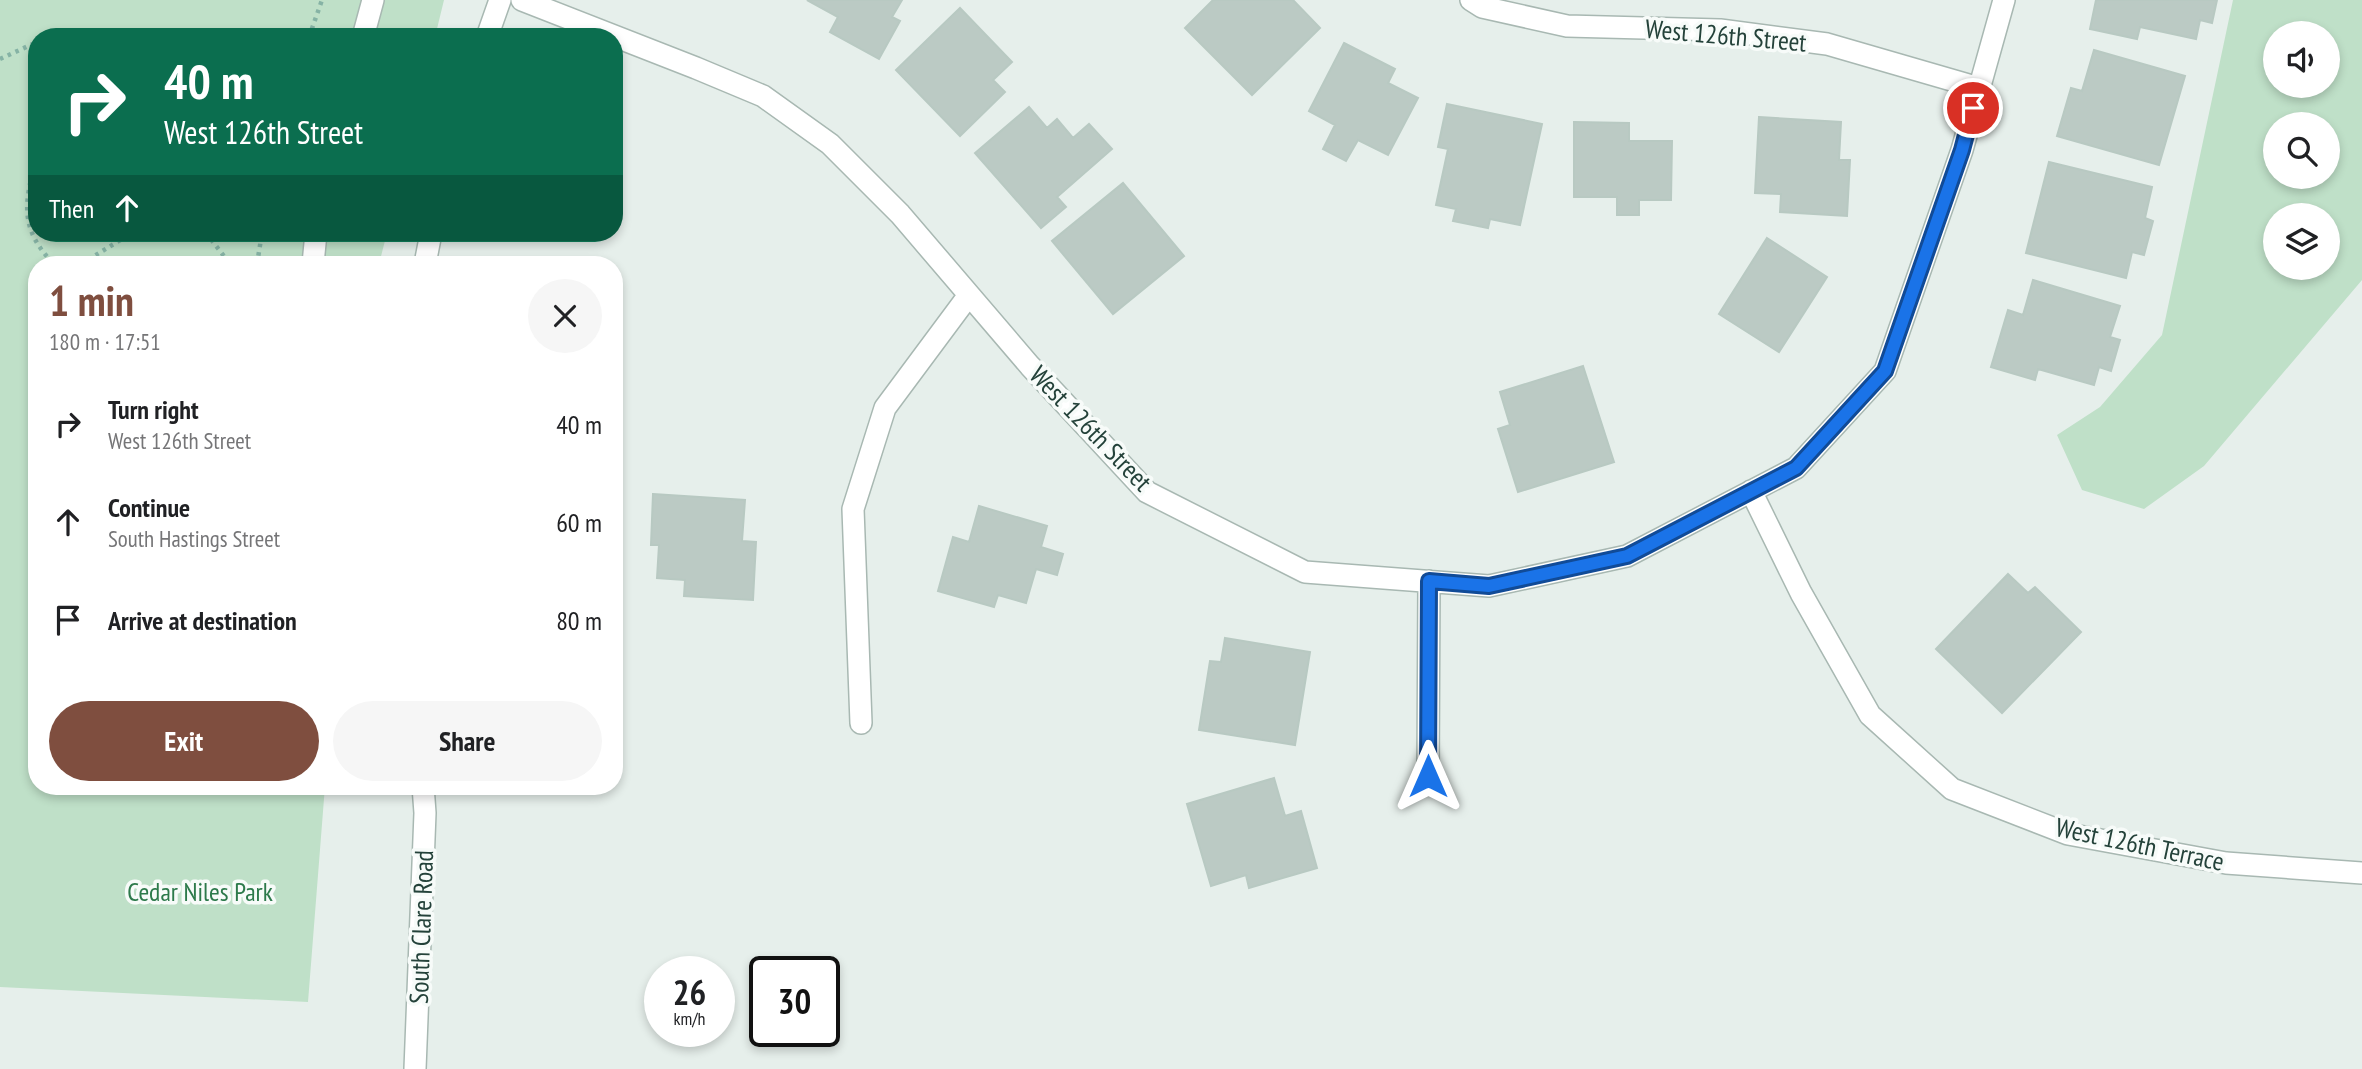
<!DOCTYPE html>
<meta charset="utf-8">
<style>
:root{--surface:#fff;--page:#f6f6f6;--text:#202124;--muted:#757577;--accent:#7f4e3f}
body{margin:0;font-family:"PT Sans Narrow",sans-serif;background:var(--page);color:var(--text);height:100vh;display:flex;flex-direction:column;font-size:26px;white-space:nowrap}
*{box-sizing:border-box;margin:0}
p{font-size:23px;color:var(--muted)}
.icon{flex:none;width:38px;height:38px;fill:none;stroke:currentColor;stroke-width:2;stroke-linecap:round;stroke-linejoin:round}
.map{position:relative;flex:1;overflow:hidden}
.panel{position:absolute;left:28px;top:256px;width:595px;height:539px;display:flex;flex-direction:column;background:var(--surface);border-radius:28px;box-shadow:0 4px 10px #0003}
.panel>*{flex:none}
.guide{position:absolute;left:28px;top:28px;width:595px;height:214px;border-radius:28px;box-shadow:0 4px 10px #0003;background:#0b6e4f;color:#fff;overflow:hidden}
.buttons{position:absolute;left:2263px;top:21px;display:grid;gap:14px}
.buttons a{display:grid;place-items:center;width:77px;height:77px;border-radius:50%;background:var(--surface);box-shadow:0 4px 10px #0003;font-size:35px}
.speed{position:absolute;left:644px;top:956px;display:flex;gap:14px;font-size:35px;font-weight:700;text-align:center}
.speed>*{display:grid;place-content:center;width:91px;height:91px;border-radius:50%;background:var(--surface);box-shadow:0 4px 10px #0003;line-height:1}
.speed small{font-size:18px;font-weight:400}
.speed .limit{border:4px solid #111;border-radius:10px;background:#fff;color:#111}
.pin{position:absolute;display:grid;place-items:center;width:60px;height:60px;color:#fff;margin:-30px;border:4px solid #fff;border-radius:50%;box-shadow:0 2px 7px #0007}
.me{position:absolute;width:77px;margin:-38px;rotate:0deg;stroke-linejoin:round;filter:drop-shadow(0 0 5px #0008)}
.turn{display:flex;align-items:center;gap:24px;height:147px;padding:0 21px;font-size:32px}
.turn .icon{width:91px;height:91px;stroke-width:2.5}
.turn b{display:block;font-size:49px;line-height:60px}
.then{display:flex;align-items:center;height:66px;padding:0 21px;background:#0003;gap:14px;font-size:26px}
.round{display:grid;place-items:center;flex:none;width:74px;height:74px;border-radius:37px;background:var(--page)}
.headline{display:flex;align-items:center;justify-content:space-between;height:119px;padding:0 21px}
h1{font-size:42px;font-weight:700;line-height:52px;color:var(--accent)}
.cta{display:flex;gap:14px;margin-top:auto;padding:14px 21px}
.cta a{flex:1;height:80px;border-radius:42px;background:var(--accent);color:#fff;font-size:28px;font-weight:700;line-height:80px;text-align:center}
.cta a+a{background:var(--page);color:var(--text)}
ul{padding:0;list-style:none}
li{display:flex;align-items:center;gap:21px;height:98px;padding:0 21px}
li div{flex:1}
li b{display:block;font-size:26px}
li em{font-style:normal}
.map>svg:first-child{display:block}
</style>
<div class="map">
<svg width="2362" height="1069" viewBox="0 0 2362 1069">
<rect width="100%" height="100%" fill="#e6efeb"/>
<!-- green -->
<path fill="#bfe0c8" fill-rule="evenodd" d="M0 0H444L435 37H37V233H387L379 264H37V786H325L308 1002 0 987Z
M2233 0H2362V280L2204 466 2144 509 2082 490 2057 435 2100 407 2162 335ZM2275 33H2328V86H2275ZM2275 124H2328V177H2275ZM2275 215H2328V268H2275Z"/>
<!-- building -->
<path fill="#bbcac4" stroke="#b8c9c2" stroke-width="2" d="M807 0H902L892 17 900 21 879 59 830 32 838 17Z
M1213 0H1293L1320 28 1252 95 1185 28Z
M2096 0H2217L2212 23 2200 20 2196 39 2140 27 2137 39 2090 29Z
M960 8 1012 62 993 80 1005 92 960 136 896 70Z
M1344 43 1395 69 1388 83 1418 98 1388 155 1358 140 1346 161 1323 149 1335 125 1309 111Z
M2094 50 2185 76 2159 165 2057 136 2071 88 2082 91Z
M1447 104 1542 124 1520 225 1490 219 1488 228 1453 221 1456 209 1436 205 1448 149 1438 147Z
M1029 107 1047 128 1057 119 1073 138 1089 124 1112 149 1057 197 1066 207 1041 228 975 153Z
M1759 117 1841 122 1839 160H1850L1847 216 1780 212 1781 194 1755 193Z
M1574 122 1629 123V141H1672L1671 200H1639V215H1617V197H1574Z
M2049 162 2152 187 2145 218 2153 221 2144 255 2132 252 2126 278 2026 253Z
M1123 183 1184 256 1113 314 1052 241Z
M1767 238 1827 277 1779 352 1719 314Z
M2033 280 2120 306 2110 337 2120 340 2111 371 2099 367 2094 385 2038 369 2035 380 1991 367 2008 310 2023 315Z
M1583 366 1614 462 1518 492 1498 429 1510 425 1500 392Z
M653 494 745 500 742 541 756 542 753 600 684 596 685 580 657 578 659 545H651Z
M979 506 1047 526 1041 547 1063 554 1057 575 1036 569 1026 603 998 595 994 607 938 591 953 537 969 542Z
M2008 574 2028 593 2035 587 2081 632 2002 713 1936 649Z
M1225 638 1310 652 1295 745 1199 730 1210 661 1221 662Z
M1274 778 1285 816 1301 811 1317 868 1249 888 1246 875 1211 886 1187 804Z"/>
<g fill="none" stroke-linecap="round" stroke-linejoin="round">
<defs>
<path id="minor" d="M522 0 696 68 763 96 830 144 900 214 1030 366 1147 492 1305 572 1489 586 1627 556 1796 468 1885 371 1962 150 2004 0
M1471 0 1482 7 1567 26 1720 30 1827 44 1979 88
M363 37 373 0
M487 37 500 0
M313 264 316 233
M425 264 431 233
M1751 491 1801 593 1870 715 1952 789 2068 834 2226 863 2362 873
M861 723 853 509 885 408 969 295
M1428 776 1429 581
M415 1069 425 813 423 786"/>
</defs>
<!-- minor casing -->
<use href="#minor" stroke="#a8b8b2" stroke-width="24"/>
<!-- path -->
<path stroke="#86b3a5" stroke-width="4.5" stroke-dasharray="3.5 5" stroke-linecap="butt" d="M309 37 322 0
M0 59 37 42
M37 157C24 202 19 229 54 264
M206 233 230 264
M81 264 132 233
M257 264 262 233"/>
<!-- minor -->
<use href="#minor" stroke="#fff" stroke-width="21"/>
</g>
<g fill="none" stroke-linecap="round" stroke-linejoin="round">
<defs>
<path id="route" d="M1428 776 1429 581 1489 586 1627 556 1796 468 1885 371 1962 150 1973 108"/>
</defs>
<!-- route casing -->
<use href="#route" stroke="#114b97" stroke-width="18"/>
<!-- route -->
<use href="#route" stroke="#1a73e8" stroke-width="12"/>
</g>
<g text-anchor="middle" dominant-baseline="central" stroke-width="7" stroke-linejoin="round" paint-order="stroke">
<!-- street labels -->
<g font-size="26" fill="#24423a" stroke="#f7fbf9">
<text transform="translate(1726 35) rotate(5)">West 126th Street</text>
<text transform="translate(1091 428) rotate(46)">West 126th Street</text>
<text transform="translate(2140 844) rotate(12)">West 126th Terrace</text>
<text transform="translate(421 927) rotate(-88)">South Clare Road</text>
</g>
<!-- park labels -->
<g font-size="26" fill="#2d7a4b" stroke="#f7fbf9">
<text x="200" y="891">Cedar Niles Park</text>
</g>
</g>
</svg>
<div class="buttons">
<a><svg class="icon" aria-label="sound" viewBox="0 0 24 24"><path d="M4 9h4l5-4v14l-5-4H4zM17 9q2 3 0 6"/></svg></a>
<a><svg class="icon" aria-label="search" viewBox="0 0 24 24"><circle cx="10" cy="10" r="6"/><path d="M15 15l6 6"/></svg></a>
<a><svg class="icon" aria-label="layers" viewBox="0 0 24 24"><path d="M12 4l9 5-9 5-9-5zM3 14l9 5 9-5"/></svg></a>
</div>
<div class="speed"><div>26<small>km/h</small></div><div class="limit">30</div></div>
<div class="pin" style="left:1973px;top:108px;background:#d93025"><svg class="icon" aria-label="arrive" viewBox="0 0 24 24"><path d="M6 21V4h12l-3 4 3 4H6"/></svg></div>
<svg class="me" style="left:1428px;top:776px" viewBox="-20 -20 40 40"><path d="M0-17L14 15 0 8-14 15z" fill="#1a73e8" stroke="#fff" stroke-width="4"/></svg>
<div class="guide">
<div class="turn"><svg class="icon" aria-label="right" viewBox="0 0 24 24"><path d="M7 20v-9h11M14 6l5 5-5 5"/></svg><div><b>40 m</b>West 126th Street</div></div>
<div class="then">Then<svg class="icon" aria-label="ahead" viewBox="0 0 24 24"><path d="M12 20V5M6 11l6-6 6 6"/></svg></div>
</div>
<section class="panel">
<div class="headline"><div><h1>1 min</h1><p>180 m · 17:51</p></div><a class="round"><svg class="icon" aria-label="close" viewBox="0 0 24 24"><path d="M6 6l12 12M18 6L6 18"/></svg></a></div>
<ul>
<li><svg class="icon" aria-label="right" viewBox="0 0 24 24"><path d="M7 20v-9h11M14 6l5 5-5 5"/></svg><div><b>Turn right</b><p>West 126th Street</p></div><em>40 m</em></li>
<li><svg class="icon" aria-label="ahead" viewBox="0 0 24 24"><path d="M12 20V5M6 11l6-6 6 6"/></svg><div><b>Continue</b><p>South Hastings Street</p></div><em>60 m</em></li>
<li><svg class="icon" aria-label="arrive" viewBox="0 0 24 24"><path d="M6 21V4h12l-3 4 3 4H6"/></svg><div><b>Arrive at destination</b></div><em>80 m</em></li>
</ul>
<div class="cta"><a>Exit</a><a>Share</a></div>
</section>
</div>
